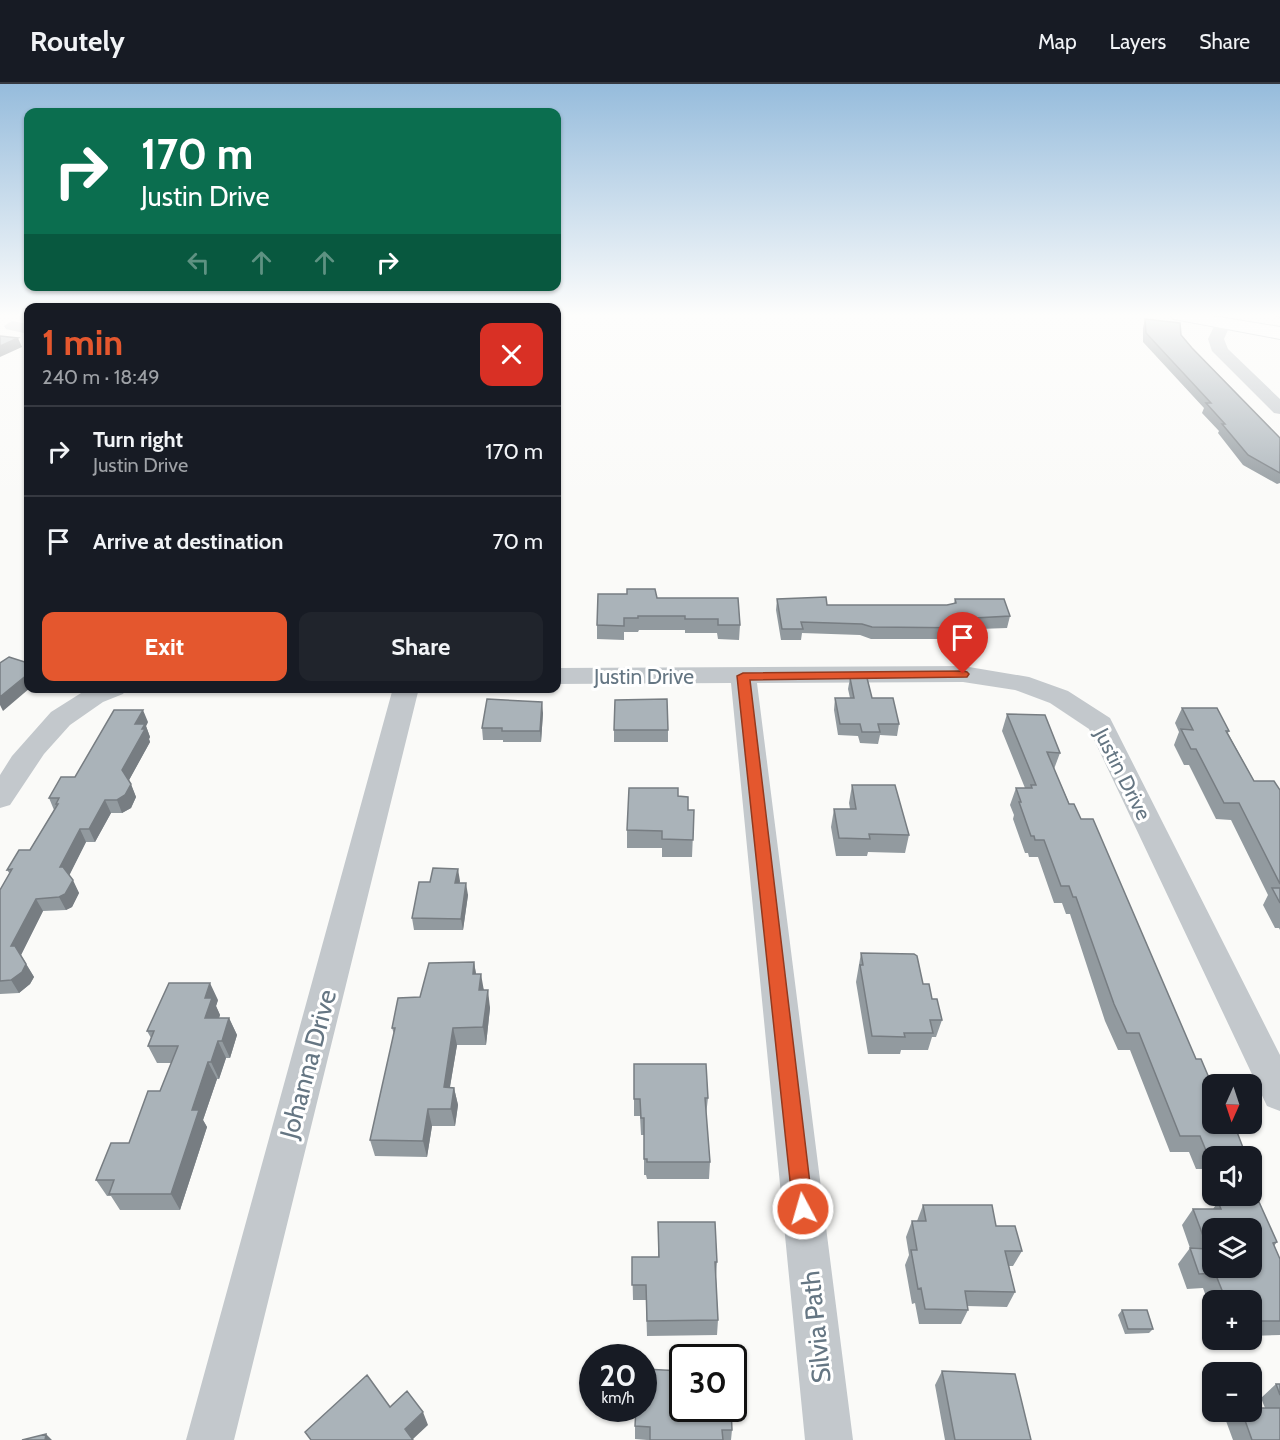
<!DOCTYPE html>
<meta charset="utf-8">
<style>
:root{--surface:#171b24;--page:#20242c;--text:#f1f3f6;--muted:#9ea1a6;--line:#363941;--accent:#e4572e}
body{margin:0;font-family:Cabin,sans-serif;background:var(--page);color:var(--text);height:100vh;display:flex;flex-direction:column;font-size:22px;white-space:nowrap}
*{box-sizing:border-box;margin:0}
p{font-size:20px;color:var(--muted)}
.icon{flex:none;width:33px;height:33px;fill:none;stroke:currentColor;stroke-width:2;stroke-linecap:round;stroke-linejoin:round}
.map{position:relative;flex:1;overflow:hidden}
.side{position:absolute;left:24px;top:219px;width:537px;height:390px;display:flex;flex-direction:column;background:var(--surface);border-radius:12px;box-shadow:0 2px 4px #0004}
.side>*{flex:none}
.top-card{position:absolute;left:24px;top:24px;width:537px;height:183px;border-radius:12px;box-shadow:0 2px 4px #0004;background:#0b6e4f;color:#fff;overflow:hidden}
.needle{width:39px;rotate:183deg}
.controls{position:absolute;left:1202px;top:990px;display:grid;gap:12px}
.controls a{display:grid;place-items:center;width:60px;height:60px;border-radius:12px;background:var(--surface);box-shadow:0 2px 4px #0004;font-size:30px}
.speed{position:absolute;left:579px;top:1260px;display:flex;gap:12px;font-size:30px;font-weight:700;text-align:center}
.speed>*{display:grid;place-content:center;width:78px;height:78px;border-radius:50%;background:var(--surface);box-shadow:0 2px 4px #0004;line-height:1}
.speed small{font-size:15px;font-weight:400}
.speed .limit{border:3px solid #111;border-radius:9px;background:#fff;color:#111}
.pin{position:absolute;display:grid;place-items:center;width:51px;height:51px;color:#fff;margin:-62px -26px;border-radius:50% 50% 50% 0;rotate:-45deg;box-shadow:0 0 6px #0007}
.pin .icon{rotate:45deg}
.me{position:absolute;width:66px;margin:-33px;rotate:354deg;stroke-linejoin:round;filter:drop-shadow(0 0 4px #0008)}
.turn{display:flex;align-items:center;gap:21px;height:126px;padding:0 18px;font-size:27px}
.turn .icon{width:78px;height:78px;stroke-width:2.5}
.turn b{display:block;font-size:42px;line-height:51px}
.lanes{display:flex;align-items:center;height:57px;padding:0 18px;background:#0003;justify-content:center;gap:30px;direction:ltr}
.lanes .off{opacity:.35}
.round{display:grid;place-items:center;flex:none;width:63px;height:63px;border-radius:12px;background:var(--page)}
.headline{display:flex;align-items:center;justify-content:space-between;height:102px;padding:0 18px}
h1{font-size:36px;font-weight:700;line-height:45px;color:var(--accent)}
.action{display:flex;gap:12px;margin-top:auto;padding:12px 18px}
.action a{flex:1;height:69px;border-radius:12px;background:var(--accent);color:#fff;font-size:24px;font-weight:700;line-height:69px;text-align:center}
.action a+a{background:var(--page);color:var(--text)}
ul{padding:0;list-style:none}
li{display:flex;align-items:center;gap:18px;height:90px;padding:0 18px;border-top:2px solid var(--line)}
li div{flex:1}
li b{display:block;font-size:22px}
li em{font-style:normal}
header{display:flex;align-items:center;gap:36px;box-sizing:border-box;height:84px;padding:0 30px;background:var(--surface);border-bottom:2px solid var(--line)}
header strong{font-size:28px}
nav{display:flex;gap:33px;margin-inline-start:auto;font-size:21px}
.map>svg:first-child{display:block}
</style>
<header>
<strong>Routely</strong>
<nav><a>Map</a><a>Layers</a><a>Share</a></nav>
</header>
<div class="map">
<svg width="1280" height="1356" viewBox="0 0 1280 1356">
<rect width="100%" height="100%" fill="#fafaf8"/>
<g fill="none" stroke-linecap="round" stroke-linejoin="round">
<defs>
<path id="secondary" d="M1170 231H1207L1280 243V255L1179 236 1173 235Z"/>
</defs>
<!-- secondary casing -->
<use href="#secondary" stroke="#b3babf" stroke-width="2"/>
<!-- lane -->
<path fill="#c3c8cc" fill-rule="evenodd" d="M1274 231H1280V234Z"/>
<!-- street -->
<path fill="#c3c8cc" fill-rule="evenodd" d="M1223 234 1231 239 1224 255 1228 265 1280 315V330L1274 329 1212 267 1208 255 1217 236Z
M12 237 28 240V250L6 245 4 242Z
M963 582 1029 593 1068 607 1110 634 1280 971V1027L1267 1022 1089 645 1050 619 1015 606 963 598 757 599 853 1356H805L731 599 556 600V584Z
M89 604H127L123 610 103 618 70 641 44 670 10 721 0 724V691L12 672 51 628Z
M393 604H419L234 1356H186Z"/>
<!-- secondary -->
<use href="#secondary" fill="#fff" fill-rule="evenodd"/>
</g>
<!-- wall -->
<path fill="#929a9f" d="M1145 235 1181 251 1192 264 1280 354V399L1277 400 1243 381 1218 349 1219 347 1202 329 1204 324 1143 258V244Z
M657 514 740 541 739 556 718 555 717 549H685V546H639L638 548H624V556L597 555V541Z
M777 515 827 521H947L954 520 955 515 1010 532 1007 544 979 545 976 555H871L860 551 802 549 801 556H781L776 526Z
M850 594 899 640 897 652 880 651 878 660 860 659 858 652 838 651 834 626 835 614H850L848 605Z
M1182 624 1229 647 1228 649 1254 697 1280 706V846L1279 844H1275L1263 821 1268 811 1231 736 1216 735 1189 681H1184L1174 661 1179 648 1175 639Z
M543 629 541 658H503V656H483L482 644Z
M1007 630 1060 669 1054 685 1212 1040 1245 1069 1242 1072H1212V1085H1196L1189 1068H1170L1130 966H1118L1105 937 1070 830H1066L1062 819H1054L1038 773H1029L1028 769H1025L1013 735 1014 731 1010 721 1016 704H1025L1002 647Z
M148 638 146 642 150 653 149 655 150 658 129 696 136 713 131 724 122 729H111L95 758H86L69 791 79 809 72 823 66 826 43 827 21 871 34 893 30 900 19 909 0 910V806L10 790 7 786 30 766 54 726 49 714Z
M614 646H668V658H614Z
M852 701 909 751 905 769 868 768 867 772H836L831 743 834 725H850L849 719Z
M678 712 688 726H694L692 773H662V764H627V746Z
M460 797 459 799 468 811 463 846H414L412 834 430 798Z
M861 869 923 900 932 915 942 936 936 953H932L928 966H901L900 970H868L856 898Z
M474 878 476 890 484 906 490 924 486 961H457L450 1003 454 1004 458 1021 455 1042H432L427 1073 375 1072 370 1056 394 950 392 944 420 913Z
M218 916 216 922 220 931 219 934H229L237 951 230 974H226L219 995H217L203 1036 207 1043 180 1126H120L111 1112H107L96 1096 129 1059 160 1007 172 979H157L148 962 151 954 147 947Z
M634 980 708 1014 706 1031 710 1078 709 1095H647L646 1091H644V1051H641L640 1032H634Z
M1218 1118 1277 1158 1274 1162 1280 1175V1251L1251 1252V1216H1212V1229L1203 1204 1187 1205 1178 1180 1190 1164 1182 1141 1193 1125H1213Z
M923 1121 996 1142 1022 1167 1013 1182H1009L1015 1208 1007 1223 967 1222 968 1226 961 1240H919L915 1219 912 1220 905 1181 909 1171 906 1153 912 1137H917Z
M658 1138 717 1178 716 1193 718 1236 717 1251 647 1252 646 1216H633L632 1173H658Z
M1122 1226 1153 1245 1149 1249 1125 1250 1118 1231Z
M942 1287 1031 1356H945L935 1301Z
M1276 1300H1280V1356H1233L1226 1337 1237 1328H1251L1265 1324 1261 1314Z
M635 1342 732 1346 731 1356H647L635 1355Z"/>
<!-- shaded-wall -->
<path fill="#777d82" d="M18 254 22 263 0 273V262Z
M28 590V604H30L3 627 0 621V613Z
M542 618 543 629 541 658 540 647Z
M143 626 148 638 146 642 150 653 149 655 150 658 128 698 122 686 135 640Z
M131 700 136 713 131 724 122 729 117 716Z
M105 716 111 729 95 758 89 745Z
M80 745 86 758 67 796 60 783Z
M458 785 460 797 457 811 455 799Z
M73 796 79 809 72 823 66 826 59 813Z
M466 799 468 811 463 846 461 835Z
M36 815 43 827 19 875 11 862Z
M474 878 477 896 473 890Z
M26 880 34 893 30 900 19 909 11 896Z
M481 890 484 907 479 906Z
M210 899 218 916 216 922 220 931 213 951 205 934V914Z
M488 906 490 924 486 961 483 943Z
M229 934 237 951 230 974 222 957Z
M453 944 457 961 447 1020 444 1003Z
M218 957 226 974 219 995 211 978Z
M208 978 217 995 203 1036 207 1043 180 1126 171 1110 192 1026Z
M454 1004 458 1021 455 1042 451 1025Z
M428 1025 432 1042 427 1073 423 1057Z
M423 1328 428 1341 412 1356 405 1345Z
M46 1350 52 1356H45Z"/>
<!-- building -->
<path fill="#aab3b9" stroke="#777d82" stroke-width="1.5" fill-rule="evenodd" d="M1145 235 1180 239 1181 251 1192 264 1280 354V389L1248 371 1222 340H1225L1206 319H1211L1146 249Z
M0 252 18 254 0 262Z
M627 505H655L657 514H738L740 541H718V535H685V532H638V534H624V542L597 541 598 510H627Z
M826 513 827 521H947L956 519 955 515H1004L1010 532 975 534 979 544 872 543 862 540 801 538 803 545H782L777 515Z
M9 573 28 579V590L0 613V579Z
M866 590 872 614H893L899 640H878L880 648H862L860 640H840L835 614H854L850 594Z
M487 615 542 618 540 647H502V644H482Z
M667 615 668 646H614L615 616Z
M1182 624H1217L1229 647H1226L1254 697H1274L1280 706V800L1239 719H1224L1196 665H1191L1181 645 1193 646Z
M114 626H143L135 640H145L142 645H145L122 686 131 700 125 711 117 716H105L89 745H80L60 783H63L73 796 65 810 59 813 36 815 11 862H15L26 880 22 888 11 896 0 897V806L12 785 7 786 19 766H30L58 720H56L59 714H49L61 693H75Z
M1007 630 1045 631 1060 669 1047 668 1069 720H1074L1081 735H1093L1196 975H1201L1212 1001V1040H1234L1245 1069H1207L1200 1052H1180L1139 949H1127L1114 920 1076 813H1073L1069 802H1061L1044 756H1035L1034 752H1031L1019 718H1021L1016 704H1032L1031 701H1036Z
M852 701H895L909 751 869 750 870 755 839 754 834 725H856Z
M629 704H678V712L688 713V726H694L693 756 662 755V747L627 746Z
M433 784 458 785 455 799H466L461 835 412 834 419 798H430Z
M1272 804H1280V819Z
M861 869 914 870 917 872 923 900H929L932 915H937L942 936H930L933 949H904L905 953 872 952 860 881H863Z
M474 878 473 890H481L479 906H488L483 943 453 944 444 1003 454 1004 451 1025H428L423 1057 370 1056 395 944H392L398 914 420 913 429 879Z
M169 899H210L205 914H212L205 934H229L222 957H218L211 978H208L192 1026H199L171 1110H109L114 1096H96L111 1059H129L148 1007H160L178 962H148L154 947H147Z
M634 980H706L708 1014H705L710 1078H647V1075H644V1034H641L640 1015H634Z
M1218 1118H1259L1277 1158 1273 1159 1280 1175V1237H1251V1216H1226L1215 1189 1199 1190 1190 1164 1208 1165 1193 1125H1221ZM1212 1144H1251V1184H1212Z
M923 1121H992L996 1142H1015L1022 1167H1005L1015 1208 965 1207 968 1226 925 1225 921 1204 918 1205 911 1166H917L912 1137H926Z
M658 1138H715L717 1178H715L718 1236 647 1237 646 1201H632V1173H659Z
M1122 1226H1147L1153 1245H1128Z
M644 1285 682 1287V1324H731L732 1346H722L723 1356H650V1343L635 1342 636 1324H644Z
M942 1287 1015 1290 1031 1356H955Z
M367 1291 390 1323 407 1307 423 1328 405 1345 413 1356H311L305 1348Z
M1276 1300H1280V1311Z
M1251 1324H1280V1356H1252L1242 1328H1251Z
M46 1350 45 1356H22Z"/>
<!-- sky -->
<linearGradient id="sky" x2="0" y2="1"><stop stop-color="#96bcdc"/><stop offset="0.55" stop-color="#fdfdfc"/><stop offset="1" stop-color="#fdfdfc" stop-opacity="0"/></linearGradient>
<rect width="1280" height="420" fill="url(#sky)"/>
<!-- route -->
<path fill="#e4572e" stroke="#94391e" stroke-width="1.5" d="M963 587 967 588 969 590 967 593 750 596 813 1125 810 1132 803 1134 796 1132 793 1125 737 592 743 589Z"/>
<g text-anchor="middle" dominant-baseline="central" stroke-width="6" stroke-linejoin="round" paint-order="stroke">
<!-- street labels -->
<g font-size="21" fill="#657683" stroke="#fff">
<text x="644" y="592">Justin Drive</text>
<text transform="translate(1123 690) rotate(63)">Justin Drive</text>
</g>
<!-- near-street labels -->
<g font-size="26" fill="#657683" stroke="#fff">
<text transform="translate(308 980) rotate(-75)">Johanna Drive</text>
<text transform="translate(816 1243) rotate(-96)">Silvia Path</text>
</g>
</g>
</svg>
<div class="controls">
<a><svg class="needle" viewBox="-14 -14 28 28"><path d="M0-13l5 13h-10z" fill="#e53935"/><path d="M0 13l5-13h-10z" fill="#9ea1a6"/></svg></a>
<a><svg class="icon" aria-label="sound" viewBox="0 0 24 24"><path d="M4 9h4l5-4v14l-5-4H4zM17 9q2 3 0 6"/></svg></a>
<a><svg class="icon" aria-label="layers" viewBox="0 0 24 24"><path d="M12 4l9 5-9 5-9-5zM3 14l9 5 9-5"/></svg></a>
<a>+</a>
<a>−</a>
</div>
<div class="speed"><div>20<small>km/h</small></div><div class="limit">30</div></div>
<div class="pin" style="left:963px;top:590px;background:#d93025"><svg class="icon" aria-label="arrive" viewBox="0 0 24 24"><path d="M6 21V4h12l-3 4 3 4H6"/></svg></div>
<svg class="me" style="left:803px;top:1125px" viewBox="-20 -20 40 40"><circle r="17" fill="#e4572e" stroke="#fff" stroke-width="3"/><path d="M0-11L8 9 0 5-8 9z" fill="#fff"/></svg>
<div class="top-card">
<div class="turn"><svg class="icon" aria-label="right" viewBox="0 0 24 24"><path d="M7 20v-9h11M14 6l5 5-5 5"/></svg><div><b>170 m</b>Justin Drive</div></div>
<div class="lanes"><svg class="icon off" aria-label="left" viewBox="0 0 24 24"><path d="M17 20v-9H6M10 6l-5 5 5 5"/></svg><svg class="icon off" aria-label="ahead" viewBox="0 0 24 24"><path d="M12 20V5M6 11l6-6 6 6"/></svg><svg class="icon off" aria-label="ahead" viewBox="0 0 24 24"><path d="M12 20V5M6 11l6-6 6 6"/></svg><svg class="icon" aria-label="right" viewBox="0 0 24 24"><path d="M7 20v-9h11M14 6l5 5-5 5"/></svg></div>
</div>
<section class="side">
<div class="headline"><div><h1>1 min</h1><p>240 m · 18:49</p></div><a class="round" style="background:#d93025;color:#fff"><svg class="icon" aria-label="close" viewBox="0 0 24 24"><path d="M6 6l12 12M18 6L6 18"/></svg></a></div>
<ul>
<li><svg class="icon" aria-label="right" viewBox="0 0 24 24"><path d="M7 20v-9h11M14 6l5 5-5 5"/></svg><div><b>Turn right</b><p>Justin Drive</p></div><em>170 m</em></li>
<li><svg class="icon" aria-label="arrive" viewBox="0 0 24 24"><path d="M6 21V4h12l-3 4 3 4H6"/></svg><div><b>Arrive at destination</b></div><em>70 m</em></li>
</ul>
<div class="action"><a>Exit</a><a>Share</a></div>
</section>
</div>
